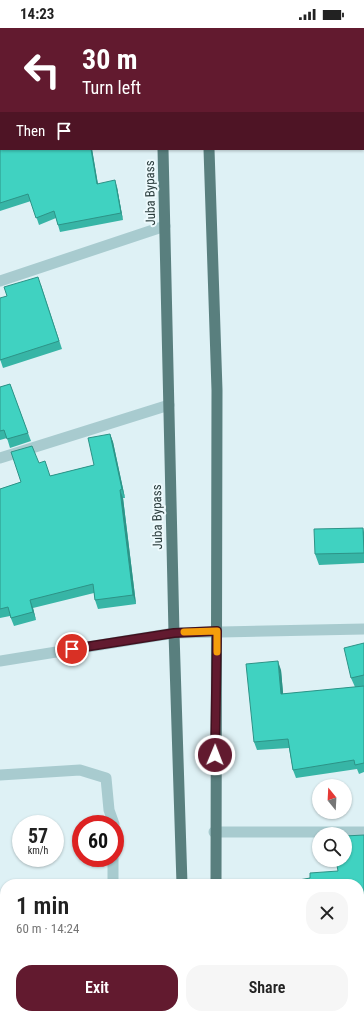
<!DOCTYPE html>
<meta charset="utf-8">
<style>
:root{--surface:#fff;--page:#f6f6f6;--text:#222;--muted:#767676;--accent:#621a2f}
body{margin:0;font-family:"Roboto Condensed",sans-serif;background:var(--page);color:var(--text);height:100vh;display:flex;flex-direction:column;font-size:15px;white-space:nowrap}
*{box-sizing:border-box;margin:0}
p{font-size:13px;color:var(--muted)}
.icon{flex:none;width:22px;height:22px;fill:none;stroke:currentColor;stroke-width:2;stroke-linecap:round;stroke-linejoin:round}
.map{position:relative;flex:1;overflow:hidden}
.sheet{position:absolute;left:0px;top:851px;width:364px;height:140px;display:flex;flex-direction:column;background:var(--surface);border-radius:16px 16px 0 0;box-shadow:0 1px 3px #0004}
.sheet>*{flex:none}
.banner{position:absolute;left:0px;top:0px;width:364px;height:122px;box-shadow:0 1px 3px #0004;background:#621a2f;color:#fff;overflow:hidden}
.needle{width:26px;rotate:342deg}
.controls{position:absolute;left:312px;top:751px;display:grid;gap:8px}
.controls a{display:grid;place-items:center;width:40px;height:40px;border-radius:50%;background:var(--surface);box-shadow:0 1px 3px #0004;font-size:20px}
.speed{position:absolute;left:12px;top:787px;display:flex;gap:8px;font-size:20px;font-weight:700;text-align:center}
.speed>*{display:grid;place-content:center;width:52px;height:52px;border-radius:50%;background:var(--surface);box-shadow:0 1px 3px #0004;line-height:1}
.speed small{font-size:10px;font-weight:400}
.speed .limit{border:6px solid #d22;background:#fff;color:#111}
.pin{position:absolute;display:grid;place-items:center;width:34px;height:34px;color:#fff;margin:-17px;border:2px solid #fff;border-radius:50%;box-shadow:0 1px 4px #0007}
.me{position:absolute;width:44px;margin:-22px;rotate:1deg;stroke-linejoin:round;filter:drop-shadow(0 0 3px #0008)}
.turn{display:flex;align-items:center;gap:14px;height:84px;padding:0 16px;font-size:18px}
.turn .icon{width:52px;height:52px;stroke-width:2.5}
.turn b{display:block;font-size:28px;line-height:34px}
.then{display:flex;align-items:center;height:38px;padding:0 16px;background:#0003;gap:8px;font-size:15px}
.round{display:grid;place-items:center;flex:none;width:42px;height:42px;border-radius:16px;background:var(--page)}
.head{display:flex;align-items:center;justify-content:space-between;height:68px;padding:0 16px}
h1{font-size:24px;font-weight:600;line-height:30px}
.action{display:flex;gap:8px;margin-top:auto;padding:8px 16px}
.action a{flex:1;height:46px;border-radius:16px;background:var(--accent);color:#fff;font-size:16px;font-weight:600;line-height:46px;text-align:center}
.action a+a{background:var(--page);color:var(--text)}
.status{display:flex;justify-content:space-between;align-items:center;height:28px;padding:0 20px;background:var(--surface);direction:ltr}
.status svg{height:11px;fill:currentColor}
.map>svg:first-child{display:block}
</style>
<div class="status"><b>14:23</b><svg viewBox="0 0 49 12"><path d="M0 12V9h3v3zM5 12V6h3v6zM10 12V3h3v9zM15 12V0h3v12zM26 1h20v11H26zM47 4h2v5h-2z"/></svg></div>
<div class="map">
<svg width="364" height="991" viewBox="0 0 364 991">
<rect width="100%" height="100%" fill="#def1f5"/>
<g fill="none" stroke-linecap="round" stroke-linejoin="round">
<!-- service -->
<path stroke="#a8cbcf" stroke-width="11" d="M0 747 80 742 106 750 109 782 114 796
M115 801V810
M113 830V856
M119 986 120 991"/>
<!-- minor -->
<path stroke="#a8cbcf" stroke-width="11" d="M1 0V2
M0 78H1
M0 253 165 198
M0 430 169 377
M0 633 174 605 364 601
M214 804H364
M224 991 364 987"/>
<!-- primary -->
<path stroke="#597f7e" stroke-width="11" d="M160 0V1
M205 0V1
M163 121 174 605 182 856
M209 121 217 362 216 856
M187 986V991
M218 986V991"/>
</g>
<!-- wall -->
<path fill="#37b5a6" d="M0 103 92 121 98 156 117 159 123 192 60 204 56 190 39 197 31 173 0 183Z
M41 257 62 321 3 340 0 331 7 268Z
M10 356 31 413 10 420 7 410 0 412V359Z
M110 406 113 414 125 470H123L136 576 98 581 95 572 94 565 33 580 36 592 14 598 10 588 0 590V461L21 454 39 435 50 448 94 437Z
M364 504V535L319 537 315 526Z
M364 615V744L359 746 357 741 296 750 293 742 289 720 257 722 254 714 281 642 283 666 355 659 351 650Z
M364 807V963H359V856L310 850 338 843Z
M0 887H5V986H89L90 991H0Z"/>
<!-- shaded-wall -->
<path fill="#2d9387" d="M91 121H92L99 163 97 156Z
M115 152 117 159 123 192 121 185Z
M110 406 113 414 125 470 122 461Z
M120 462 123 470 136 576 133 567Z
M363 500 364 504V526V525Z
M30 572 33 580 36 592 33 584Z
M278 633 281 642 284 675 281 666Z
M88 986H89L90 991H89Z"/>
<!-- building -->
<path fill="#40d2c1" stroke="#2d9387" d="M0 103H1V121H91L97 156 115 152 121 185 58 197 54 183 36 190 28 166 0 175Z
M38 249 59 313 0 332V270L7 268 4 259Z
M10 356 28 405 7 411 4 402 0 403V359Z
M110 406 122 461 120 462 133 567 95 572 93 556 30 572 33 584 11 590 8 579 0 581V461L21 454 11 424 32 418 39 435 45 433 50 448 94 437 88 410Z
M363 500 364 525 315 526 314 501Z
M364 615V647L351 650 344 620Z
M278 633 281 666 364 658V735L355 737 354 732 293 742 288 711 254 714 246 636Z
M364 807V956H359V856H289L288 854 310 850V845L338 843 336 832H345V808Z
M0 887H5V979H0Z
M290 990H312L313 991H290Z"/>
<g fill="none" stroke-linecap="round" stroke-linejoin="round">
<defs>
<path id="route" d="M72 621 174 605 217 603 215 727"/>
</defs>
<!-- route casing -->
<use href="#route" stroke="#40111f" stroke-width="10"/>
<!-- route -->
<use href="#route" stroke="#621a2f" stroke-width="7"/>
<!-- slow -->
<path stroke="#f59e0b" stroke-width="7" d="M184 604 217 603V624"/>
</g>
<g text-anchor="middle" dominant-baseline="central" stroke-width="4" stroke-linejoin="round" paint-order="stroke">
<!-- street labels -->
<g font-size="13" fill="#293b3b" stroke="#ecf9fc">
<text transform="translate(150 165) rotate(-91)">Juba Bypass</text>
<text transform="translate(157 489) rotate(-91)">Juba Bypass</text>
</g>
</g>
</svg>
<div class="controls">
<a><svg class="needle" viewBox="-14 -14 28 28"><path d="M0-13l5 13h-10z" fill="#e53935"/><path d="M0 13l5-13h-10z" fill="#767676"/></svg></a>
<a><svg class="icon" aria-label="search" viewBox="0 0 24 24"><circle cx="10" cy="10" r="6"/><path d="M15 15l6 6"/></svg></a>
</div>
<div class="speed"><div>57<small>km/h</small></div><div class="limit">60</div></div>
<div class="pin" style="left:72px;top:621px;background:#d93025"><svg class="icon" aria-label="arrive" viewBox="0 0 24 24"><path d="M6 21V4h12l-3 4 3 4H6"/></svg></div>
<svg class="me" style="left:215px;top:727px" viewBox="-20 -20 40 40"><circle r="17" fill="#621a2f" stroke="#fff" stroke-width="3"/><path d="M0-11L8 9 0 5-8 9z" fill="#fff"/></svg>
<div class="banner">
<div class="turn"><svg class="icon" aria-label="left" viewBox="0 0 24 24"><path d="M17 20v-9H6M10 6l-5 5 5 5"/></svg><div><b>30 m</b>Turn left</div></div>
<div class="then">Then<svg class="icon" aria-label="arrive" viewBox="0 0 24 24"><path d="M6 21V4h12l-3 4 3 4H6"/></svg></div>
</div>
<section class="sheet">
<div class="head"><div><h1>1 min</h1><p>60 m · 14:24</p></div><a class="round"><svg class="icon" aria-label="close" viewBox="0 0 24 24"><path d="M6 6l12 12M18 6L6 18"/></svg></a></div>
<div class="action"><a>Exit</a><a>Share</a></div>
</section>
</div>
